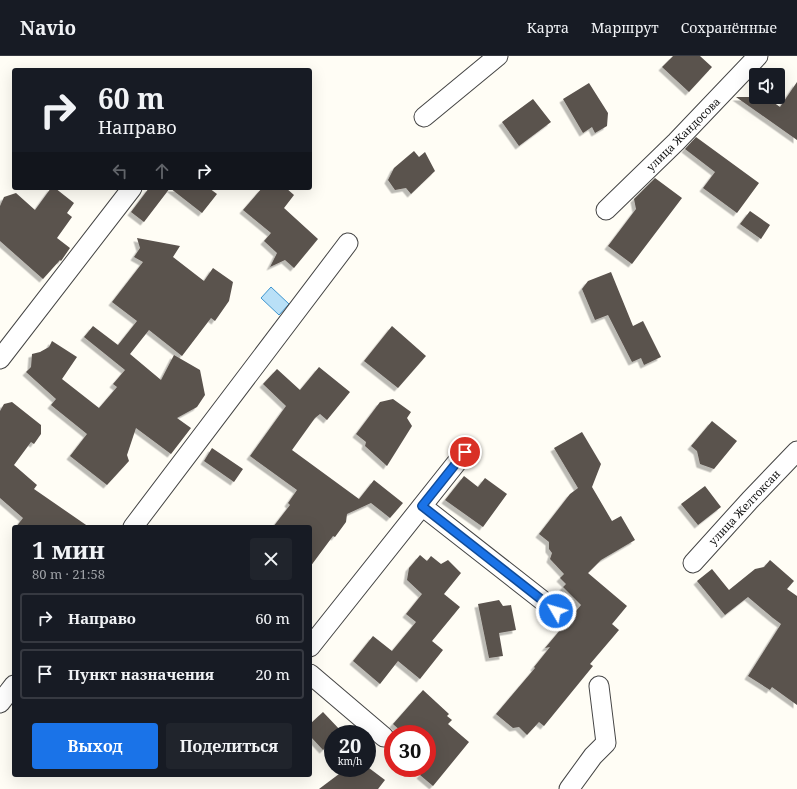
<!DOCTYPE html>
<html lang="ru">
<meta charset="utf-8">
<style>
:root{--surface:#171b24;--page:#20242c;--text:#f1f3f6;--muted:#9ea1a6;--line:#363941;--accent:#1a73e8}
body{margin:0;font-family:"Noto Serif",serif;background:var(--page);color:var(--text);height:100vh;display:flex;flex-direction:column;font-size:15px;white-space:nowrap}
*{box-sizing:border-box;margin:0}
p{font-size:13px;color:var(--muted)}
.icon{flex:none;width:22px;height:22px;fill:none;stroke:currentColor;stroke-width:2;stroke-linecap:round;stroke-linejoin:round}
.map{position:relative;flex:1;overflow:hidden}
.panel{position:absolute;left:12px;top:469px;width:300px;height:252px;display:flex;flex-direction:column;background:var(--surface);border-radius:4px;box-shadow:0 4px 16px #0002}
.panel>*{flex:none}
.banner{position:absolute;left:12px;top:12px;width:300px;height:122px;border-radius:4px;box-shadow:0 4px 16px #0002;background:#171b24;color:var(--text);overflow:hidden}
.controls{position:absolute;left:749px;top:12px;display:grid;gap:8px}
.controls a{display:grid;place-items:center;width:36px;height:36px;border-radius:4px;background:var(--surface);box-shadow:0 4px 16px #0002;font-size:20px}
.speed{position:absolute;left:324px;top:669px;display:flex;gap:8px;font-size:20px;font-weight:700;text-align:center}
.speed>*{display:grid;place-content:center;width:52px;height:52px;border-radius:50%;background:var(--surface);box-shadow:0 4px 16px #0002;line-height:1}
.speed small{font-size:10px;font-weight:400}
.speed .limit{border:6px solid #d22;background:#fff;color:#111}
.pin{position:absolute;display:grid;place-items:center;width:34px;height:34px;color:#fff;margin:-17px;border:2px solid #fff;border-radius:50%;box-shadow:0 1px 4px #0007}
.me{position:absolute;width:44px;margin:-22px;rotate:308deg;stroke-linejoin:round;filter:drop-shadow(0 0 3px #0008)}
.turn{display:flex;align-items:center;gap:14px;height:84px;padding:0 20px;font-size:18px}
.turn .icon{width:52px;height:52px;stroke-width:2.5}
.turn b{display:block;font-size:28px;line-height:34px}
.lanes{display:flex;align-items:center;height:38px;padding:0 20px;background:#0003;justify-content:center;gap:20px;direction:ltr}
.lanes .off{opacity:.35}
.round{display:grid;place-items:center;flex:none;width:42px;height:42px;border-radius:4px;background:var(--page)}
.head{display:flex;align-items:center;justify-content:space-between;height:68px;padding:0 20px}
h1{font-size:24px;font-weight:700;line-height:30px}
.action{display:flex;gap:8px;margin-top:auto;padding:8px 20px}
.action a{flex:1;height:46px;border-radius:4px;background:var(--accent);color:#fff;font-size:16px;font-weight:700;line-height:46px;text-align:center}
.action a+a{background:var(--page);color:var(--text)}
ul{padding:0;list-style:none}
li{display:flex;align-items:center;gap:12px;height:50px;margin:0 8px 6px;padding:0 12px;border:2px solid var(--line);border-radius:4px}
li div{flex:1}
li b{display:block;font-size:15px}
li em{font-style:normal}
header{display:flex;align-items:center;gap:24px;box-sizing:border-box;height:56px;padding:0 20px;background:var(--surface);border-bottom:1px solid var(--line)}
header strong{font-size:19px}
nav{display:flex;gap:22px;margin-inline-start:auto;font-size:14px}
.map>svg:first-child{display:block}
</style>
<header>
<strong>Navio</strong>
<nav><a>Карта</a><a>Маршрут</a><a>Сохранённые</a></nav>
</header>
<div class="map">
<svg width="797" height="733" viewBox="0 0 797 733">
<defs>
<filter id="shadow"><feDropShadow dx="-3.5" dy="3.5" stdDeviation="0" flood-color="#0004"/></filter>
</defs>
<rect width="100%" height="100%" fill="#fffdf5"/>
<!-- water -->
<path fill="#b9e0f7" stroke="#3f96cf" d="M271 231 289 248 279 259 261 242Z"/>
<!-- building -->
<path fill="#5a524d" filter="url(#shadow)" d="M673 0H700L712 11 689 36 662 11Z
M797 26V84L736 41H766L780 51Z
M589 27 608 57 607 70 595 77 592 71 583 77 563 43Z
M533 43 551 66 519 90 502 66Z
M696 81 759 127 737 157 703 132 715 116 685 93Z
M414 95 419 101 425 96 435 115 411 138 406 132 395 134 388 124 394 112Z
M655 122 682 142 632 208 608 190 636 153 634 143Z
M51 132H55L74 147 67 157 72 161 57 182 70 192 61 205 60 204 43 223 0 185V150L4 141 16 137 35 154Z
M149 132H209L217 138 202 157 170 132 144 166 131 156Z
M262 132H286L294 139 284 152 318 183 294 212 285 204 270 211 277 197 264 185 271 177 243 154Z
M750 155 770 169 761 183 740 168Z
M137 182 180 190 173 201 204 225 213 212 233 226 229 245 215 265 211 262 182 300 149 274 130 298 161 324 174 299 200 314 205 339 197 351 177 362 191 372 171 398 136 372 127 399 129 405 107 429 70 400 87 378 51 349 56 343 26 316 31 311 32 298 40 296 49 291 52 285 77 301 62 323 99 352 117 331 113 328 125 314 84 281 93 270 118 289 137 265 112 246 143 206 134 201 140 192Z
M611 216 633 270 643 265 661 301 644 309 641 302 632 306 608 259 595 264 582 233 588 225Z
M392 270 426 300 398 332 364 305Z
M319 311 350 336 327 364 320 358 315 362 292 394 359 443 374 424 403 447 390 462 371 447 347 458 346 466 335 481 333 480 310 511V471H273L290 449 288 447 297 434 250 400 286 350 263 328 277 313 300 334Z
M393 343 411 356 407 362 412 370 387 410 365 390 366 386 356 378 380 346Z
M12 346 41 369V378L34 388 31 386 14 409 37 429 34 433 89 471H16L23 462 0 442V355L4 348Z
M712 365 737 385 714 413 700 408 697 395 691 390Z
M582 376 601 408 592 431 612 465 621 460 635 484 601 504 588 517 627 550 612 568 619 574 590 608 593 610 544 670 539 666 527 679 519 671 513 672 496 658 535 612 534 611 550 591 545 592 581 549 563 531 566 528 560 522 564 518 550 503 552 497 549 493V486L539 478 570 438 578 432 554 392Z
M212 392 243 413 234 426 204 405Z
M464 420 478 431 485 422 507 438 483 471 445 444Z
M705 430 721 451 698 469 681 448Z
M420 499 427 505 431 500 441 508 448 504 461 517 444 538 460 551 432 585 443 594 420 623 398 605 380 628 353 605 373 580 392 595 416 566 406 558 422 538 407 524 409 512Z
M770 504 794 525 787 533 797 540V649L772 631 770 634 748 620 781 568 773 562 748 541 725 559 697 525 712 513 729 534 755 513 764 511Z
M499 544 503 550 511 549 516 574 499 577 503 600 489 602 478 548Z
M423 634 449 658 447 660 452 664 448 668 469 686 433 730 420 719 427 712V678H404L393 668Z
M323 656 342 676 341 678H333V685L323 694 310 680V668Z
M347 712H369L385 724 378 733H319Z"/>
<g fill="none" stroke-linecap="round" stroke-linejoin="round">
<defs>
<path id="minor" d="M424 61 498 0
M606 154 676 86 758 0
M0 303 132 132
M422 450 556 555
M133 471 348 187
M693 507 750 444 797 395
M310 591 465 396
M310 618 384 681
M0 647 14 629
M569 733 593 700 606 687 599 630"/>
</defs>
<!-- minor casing -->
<use href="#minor" stroke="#444" stroke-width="21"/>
<!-- minor -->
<use href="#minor" stroke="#fff" stroke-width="19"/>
</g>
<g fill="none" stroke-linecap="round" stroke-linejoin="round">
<defs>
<path id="route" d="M465 396 422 450 556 555"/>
</defs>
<!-- route casing -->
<use href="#route" stroke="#114b97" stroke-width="10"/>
<!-- route -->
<use href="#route" stroke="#1a73e8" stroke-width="7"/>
</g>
<g text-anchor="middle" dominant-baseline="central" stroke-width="4" stroke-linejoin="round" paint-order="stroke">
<!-- street labels -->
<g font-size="11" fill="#111" stroke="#fff">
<text transform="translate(683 78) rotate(-45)">улица Жандосова</text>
<text transform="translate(744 451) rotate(-47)">улица Желтоксан</text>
</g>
</g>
</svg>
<div class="controls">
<a><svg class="icon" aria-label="sound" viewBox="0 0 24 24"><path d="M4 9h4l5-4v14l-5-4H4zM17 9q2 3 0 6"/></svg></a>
</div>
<div class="speed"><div>20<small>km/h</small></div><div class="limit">30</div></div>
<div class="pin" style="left:465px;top:396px;background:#d93025"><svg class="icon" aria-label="arrive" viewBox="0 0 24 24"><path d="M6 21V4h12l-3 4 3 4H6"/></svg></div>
<svg class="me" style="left:556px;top:555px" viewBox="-20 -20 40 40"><circle r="17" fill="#1a73e8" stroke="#fff" stroke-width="3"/><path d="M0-11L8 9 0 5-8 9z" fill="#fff"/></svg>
<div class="banner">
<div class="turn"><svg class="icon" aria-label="right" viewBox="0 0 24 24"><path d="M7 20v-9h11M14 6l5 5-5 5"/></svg><div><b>60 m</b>Направо</div></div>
<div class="lanes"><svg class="icon off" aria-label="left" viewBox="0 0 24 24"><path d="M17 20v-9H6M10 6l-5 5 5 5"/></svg><svg class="icon off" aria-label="ahead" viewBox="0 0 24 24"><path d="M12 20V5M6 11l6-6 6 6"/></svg><svg class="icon" aria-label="right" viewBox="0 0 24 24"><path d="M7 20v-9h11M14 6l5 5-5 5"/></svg></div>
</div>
<section class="panel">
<div class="head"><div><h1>1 мин</h1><p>80 m · 21:58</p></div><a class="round"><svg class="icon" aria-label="close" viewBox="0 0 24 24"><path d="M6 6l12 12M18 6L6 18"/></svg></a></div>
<ul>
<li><svg class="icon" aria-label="right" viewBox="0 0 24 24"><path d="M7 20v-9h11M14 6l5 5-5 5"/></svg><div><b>Направо</b></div><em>60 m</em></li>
<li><svg class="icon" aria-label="arrive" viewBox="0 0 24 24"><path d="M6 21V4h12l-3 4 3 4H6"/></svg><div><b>Пункт назначения</b></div><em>20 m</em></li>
</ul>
<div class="action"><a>Выход</a><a>Поделиться</a></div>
</section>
</div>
